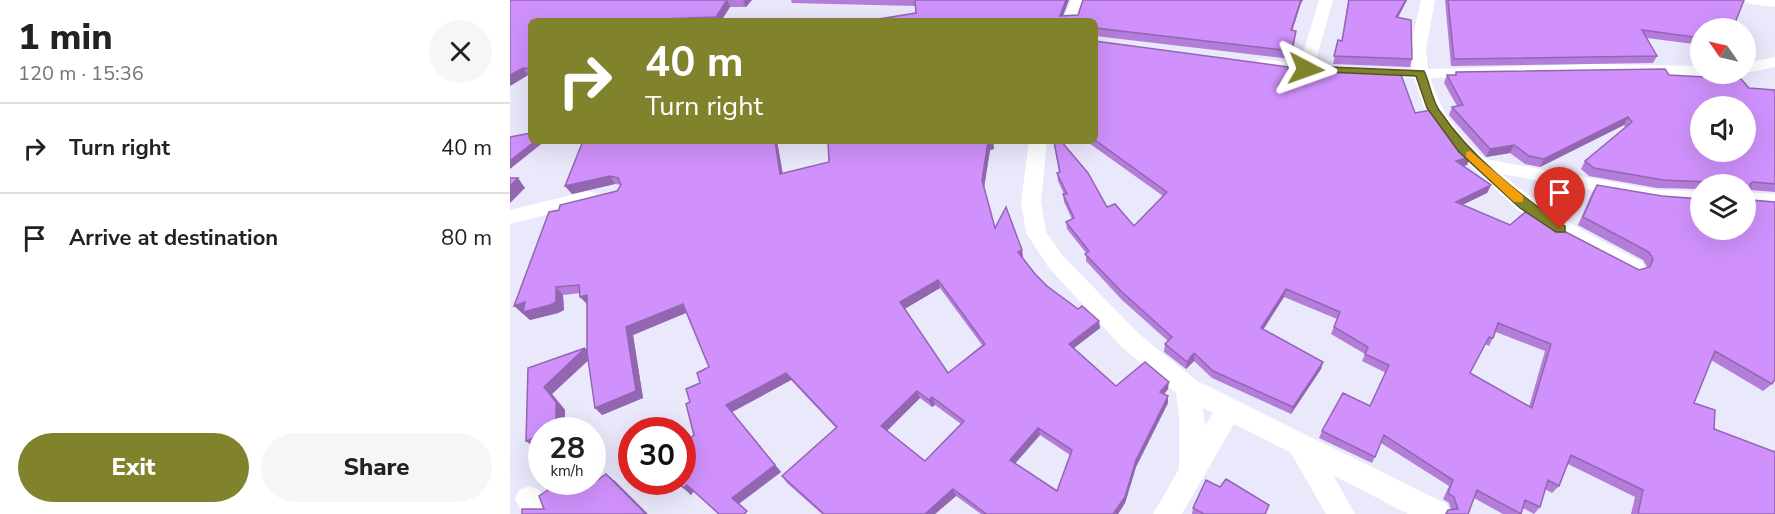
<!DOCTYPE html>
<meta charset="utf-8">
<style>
:root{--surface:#fff;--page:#f6f6f6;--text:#222;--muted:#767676;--line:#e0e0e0;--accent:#81832c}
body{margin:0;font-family:"Nunito Sans",sans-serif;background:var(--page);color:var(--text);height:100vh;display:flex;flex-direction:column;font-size:22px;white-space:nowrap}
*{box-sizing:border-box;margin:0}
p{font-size:20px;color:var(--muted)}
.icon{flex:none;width:33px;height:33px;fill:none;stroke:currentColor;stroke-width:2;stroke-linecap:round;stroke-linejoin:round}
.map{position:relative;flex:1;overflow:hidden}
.sheet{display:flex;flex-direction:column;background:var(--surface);width:510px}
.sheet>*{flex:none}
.banner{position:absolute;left:18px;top:18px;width:570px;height:126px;border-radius:9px;box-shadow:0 6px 24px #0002;background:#81832c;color:#fff;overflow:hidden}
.needle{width:39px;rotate:304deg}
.fabs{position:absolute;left:1180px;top:18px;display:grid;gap:12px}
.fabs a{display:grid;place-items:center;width:66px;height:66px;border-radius:50%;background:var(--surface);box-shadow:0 6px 24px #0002;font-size:30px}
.speed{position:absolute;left:18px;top:417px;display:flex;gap:12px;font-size:30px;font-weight:700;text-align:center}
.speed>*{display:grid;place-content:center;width:78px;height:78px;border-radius:50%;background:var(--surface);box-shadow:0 6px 24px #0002;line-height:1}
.speed small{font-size:15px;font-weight:400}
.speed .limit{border:9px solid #d22;background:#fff;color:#111}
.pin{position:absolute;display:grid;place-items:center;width:51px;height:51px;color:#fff;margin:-62px -26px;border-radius:50% 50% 50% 0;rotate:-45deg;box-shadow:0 0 6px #0007}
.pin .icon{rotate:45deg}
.me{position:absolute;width:66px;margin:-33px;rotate:94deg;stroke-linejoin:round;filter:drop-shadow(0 0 4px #0008)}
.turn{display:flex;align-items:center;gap:21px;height:126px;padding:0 18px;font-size:27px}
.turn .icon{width:78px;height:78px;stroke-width:2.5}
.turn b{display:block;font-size:42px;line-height:51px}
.round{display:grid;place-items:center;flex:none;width:63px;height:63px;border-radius:32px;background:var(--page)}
.head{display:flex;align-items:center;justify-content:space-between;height:102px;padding:0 18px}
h1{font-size:36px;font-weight:800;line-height:45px}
.cta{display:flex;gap:12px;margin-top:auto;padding:12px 18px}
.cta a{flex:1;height:69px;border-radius:36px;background:var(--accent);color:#fff;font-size:24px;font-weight:800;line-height:69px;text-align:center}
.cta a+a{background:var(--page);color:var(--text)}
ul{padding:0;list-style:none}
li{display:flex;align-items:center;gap:18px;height:90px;padding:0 18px;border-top:2px solid var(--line)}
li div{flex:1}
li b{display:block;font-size:22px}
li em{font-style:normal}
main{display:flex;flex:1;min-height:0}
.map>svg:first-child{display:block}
</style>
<main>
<section class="sheet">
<div class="head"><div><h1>1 min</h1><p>120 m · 15:36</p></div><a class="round"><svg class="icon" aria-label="close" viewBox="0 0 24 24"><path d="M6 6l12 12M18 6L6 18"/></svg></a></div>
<ul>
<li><svg class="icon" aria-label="right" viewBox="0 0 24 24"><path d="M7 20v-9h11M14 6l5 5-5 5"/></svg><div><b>Turn right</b></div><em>40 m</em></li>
<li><svg class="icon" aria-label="arrive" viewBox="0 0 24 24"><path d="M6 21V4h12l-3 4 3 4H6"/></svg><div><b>Arrive at destination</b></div><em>80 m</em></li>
</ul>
<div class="cta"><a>Exit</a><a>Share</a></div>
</section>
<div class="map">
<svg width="1265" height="514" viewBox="0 0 1265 514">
<rect width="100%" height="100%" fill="#eae8fb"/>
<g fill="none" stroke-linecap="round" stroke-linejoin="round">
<!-- street -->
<path fill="#fff" fill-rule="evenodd" d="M561 0H575L566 21H552Z
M809 0H823L805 64 831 68 833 71 831 74H796L745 67 743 64 751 59 790 63Z
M911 0H925L916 49 918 69 1085 64 1191 66V74H1197L1191 76 1085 74 920 78C932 113 947 134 975 159L1147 190 1191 191V205L1147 202 992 174C1035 211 1081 236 1132 262L1135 268 1132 274 1124 276 1116 274 1044 234 1008 210 947 153 914 108 904 78 856 76 854 73 856 70 862 68 902 69 900 49Z
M1233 0H1265V7L1240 4Z
M1265 57V67L1236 73V63Z
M519 141H537L531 202 536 232 553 256 628 333 687 381 937 504 941 514H898L823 475 845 514H816L781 453 724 424 672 514H643L669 469V416L666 393 612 347 539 268 516 233 511 202ZM693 408 703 413 695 426Z
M78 191 85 193 88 198 85 203 0 224V210Z
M1236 192 1265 194V208L1236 206Z
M19 486 29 490 43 514H13L5 499 9 490Z"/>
</g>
<!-- wall -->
<path fill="#b37dd9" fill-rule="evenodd" d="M0 0H242L236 7H220L211 21H21V76L18 75 0 86Z
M281 0H559L553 15H568L573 0H793L791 3 782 30 786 31 781 59 585 36V37V21L406 13 405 6 282 3Z
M838 0H897L888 18 902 59 900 67 823 64 828 40 832 41Z
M935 0H1231L1191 28V45L1137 38 1147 56 1143 63 941 66Z
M585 41 778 69 905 113 948 147 960 157 957 165 953 166 981 185 977 193 952 205 1000 225 1048 228 1129 270 1137 268V267L1133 260 1068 225 1082 193 1087 185 1191 230 1236 184H1191V189L1147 188 1079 176 1071 169 1075 161 1115 127 1114 125 1030 167 1015 164 1000 153 976 157 939 115 942 107 947 106 934 83 937 75H945L946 72 1159 75 1239 88 1265 90V192L1240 190 1262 384 1253 391 1201 360 1184 403 1204 429 1264 452 1265 449V514H1121L1125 497 1058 464 1049 486 1042 493 1035 489 1030 507 1024 514 1013 508 1011 514H993L964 498 958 514H935L938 510H941L939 503 933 499 939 486 871 443 862 463 809 438 812 431 860 406 876 373 852 361 855 354 821 334 827 319 774 297 753 330 813 362 811 369 781 414 702 378 684 361 676 369 654 352 655 344 658 341 612 300 576 261V253L557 229 556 222 562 219 554 202 553 194H554L548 181 547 173 549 172 543 141H551L597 207 624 226 653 196 576 141H585ZM986 332 1035 351 1019 407 960 373 975 344 979 346Z
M267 141 273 174 319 162 318 141H483L484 149 480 150 474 187 485 228 512 250 513 258 525 274 537 286 590 328 564 348 606 386 658 389 654 394 658 396V403L626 467 615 503 608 514H471L446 496 425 514H312L277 483 272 476 326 428 281 380 222 412 271 472 229 504 184 491 181 495 166 482 184 435 180 402 199 367 176 313 123 335 133 398 92 415 78 360 42 394 55 410V430H32V446L25 448 16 441 18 368 77 350V304L70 293 53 295 54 310 48 313 20 320 13 313H11L49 210 107 191 111 185 105 184 62 194 55 186ZM430 288 472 345 438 373 394 309ZM410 398 422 407 425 405 451 424 415 461 377 430ZM530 435 560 455 547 491 505 463Z
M710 487 759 505 756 514H682L683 508Z"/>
<!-- shaded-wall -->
<path fill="#9266b0" d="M217 0 220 7 211 21H208L206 17Z
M233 0H242L236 7Z
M556 0H559L551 21 550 16Z
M791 0H793L791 3 780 38 781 30Z
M896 0H897L884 24 886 17Z
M13 68 18 75 0 86V75Z
M1118 117 1114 125 1030 167 1034 159Z
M25 141H35L0 169V161Z
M265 141H267L274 182 270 174Z
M483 141 484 149 480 150 474 188 472 180 478 142Z
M1004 145 1000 153 976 157 980 149Z
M960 157 957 165 943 169 946 161Z
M100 176 105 184 62 194 55 186Z
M8 178 15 188 0 203V186Z
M981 185 977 193 942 210 946 202Z
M512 250 513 258 510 259 508 252Z
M428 280 430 288 393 310 390 302Z
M46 287 53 295 54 310 48 313 20 320 4 306Z
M776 289 774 297 749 336 751 328Z
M77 295V304L70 297Z
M173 304 178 312 123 335 133 398 92 415 85 408 116 327Z
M589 321 590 328 560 351 559 344Z
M75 348 83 356 42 394 55 410V430H42L34 387Z
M684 353V361L676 369 677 362Z
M813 362 811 369 781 414 783 407Z
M276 373 281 380 222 412 216 405Z
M659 382 658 389 650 399V392Z
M407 391 410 398 375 433 371 426Z
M658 396V403L626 467 615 503 608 514H603L626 460Z
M422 397 425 405 422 407 419 400Z
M528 428 530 435 502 467 500 460Z
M32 435V446L25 448 16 441Z
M265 465 271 472 228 504 222 498Z
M96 474 105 481 138 514H136Z
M65 482H68L82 498 72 491Z
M177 485 184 491 181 495 174 488Z
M443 489 446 496 425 514H415Z"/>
<!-- building -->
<path fill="#d091fc" stroke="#9266b0" stroke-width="1.5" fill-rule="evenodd" d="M0 0H217L206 17 102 21H21V69L13 68 0 75Z
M405 0H556L550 16 568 15 573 0H791L781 30 786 31 782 51 585 28V21H356L406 13Z
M839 0H896L886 17 901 20 902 59 824 56 828 40 832 41Z
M938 0H1234L1223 28H1191V38L1132 30 1147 56 944 59Z
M585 41 779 67 778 69 890 72 905 113 921 110 948 147 960 157 946 161 981 185 946 202 1000 225 1019 209 1048 228 1129 270 1140 267 1143 259 1139 252 1073 217 1087 185 1152 196 1191 199V230H1236V184H1199V182L1153 180 1084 168 1075 161 1122 122 1118 117 1034 159 1019 156 1004 145 980 149 942 107 953 105 937 75H946V72L1155 69 1159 75 1231 79 1239 88 1265 90V184L1243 182 1240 184 1241 200 1265 202V379L1262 384 1205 351 1184 403 1205 410 1204 429 1265 452V514H1128L1133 490 1061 455 1049 486 1038 480 1030 507 1015 500 1011 514 967 490 958 514H936L938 510 948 509 944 497 938 493 943 480 874 435 865 457 812 431 833 393 860 406 879 365 855 354 858 347 824 327 830 312 776 289 751 328 813 362 783 407 703 371 684 353 677 362 655 344 662 337 612 292 575 254 579 251 556 222 564 218 553 194H557L547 173 550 172 544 141H551L578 173 597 207 605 204 624 226 657 192 585 140ZM1191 106H1236V152H1191ZM988 323 1041 344 1022 408 960 373 979 337 983 338Z
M21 133V141H25L0 161V137Z
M73 141H265L270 174 319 162 318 141H483L478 142 472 180 485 228 496 207 512 250 508 252 525 274 537 286 568 309 572 306 589 321 559 344 606 386 635 362 659 382 650 392 658 396 626 460 615 497 603 514H474L475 513 443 489 415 514H314L272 476 327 427 276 373 216 405 265 465 222 498 237 511 234 514H209L177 485 174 488 167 482H172V445L184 435 176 404 180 402 176 389 190 383 187 373 199 367 173 304 116 327 126 391 85 408 77 352V295L70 297 69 285 46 287V302L40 305 13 312 15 302 4 306 39 212 49 210 50 205 107 191 111 185 108 178 100 176 55 186ZM428 280 475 344 438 373 390 302ZM407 391 419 400 422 397 454 421 415 461 371 426ZM528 428 562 450 547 491 500 460Z
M0 178H8L0 186Z
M75 348 34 387 46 402V429L42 430H32V435L16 441 18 368Z
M96 474 136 514H12V509H34L29 496 50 482H65L72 491Z
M716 479 759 505 755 514H694L683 508 696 480 710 487Z"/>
<!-- route -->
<path fill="#81832c" stroke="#54551d" stroke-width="1.5" d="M796 66 914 71C920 83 921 98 929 110 961 157 1008 194 1055 226V232H1046L1010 208 949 152 917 108 906 76 793 71 791 69Z"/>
<!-- slow -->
<path fill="#f59e0b" d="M960 151 1013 196V202H1004L956 157V152Z"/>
</svg>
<div class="fabs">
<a><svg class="needle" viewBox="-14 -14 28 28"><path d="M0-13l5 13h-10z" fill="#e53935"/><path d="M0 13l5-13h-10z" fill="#767676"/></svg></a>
<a><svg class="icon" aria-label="sound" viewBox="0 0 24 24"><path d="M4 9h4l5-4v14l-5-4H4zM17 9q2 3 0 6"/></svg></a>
<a><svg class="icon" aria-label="layers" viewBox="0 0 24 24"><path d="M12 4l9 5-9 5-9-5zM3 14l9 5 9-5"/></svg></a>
</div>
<div class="speed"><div>28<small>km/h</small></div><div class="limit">30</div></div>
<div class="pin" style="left:1050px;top:229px;background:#d93025"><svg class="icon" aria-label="arrive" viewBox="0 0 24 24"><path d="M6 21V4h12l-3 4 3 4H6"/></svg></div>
<svg class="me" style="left:796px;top:69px" viewBox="-20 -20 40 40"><path d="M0-17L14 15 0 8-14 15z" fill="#81832c" stroke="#fff" stroke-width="4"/></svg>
<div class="banner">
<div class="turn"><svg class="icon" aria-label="right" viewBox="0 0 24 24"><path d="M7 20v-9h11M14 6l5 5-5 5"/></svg><div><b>40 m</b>Turn right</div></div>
</div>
</div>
</main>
